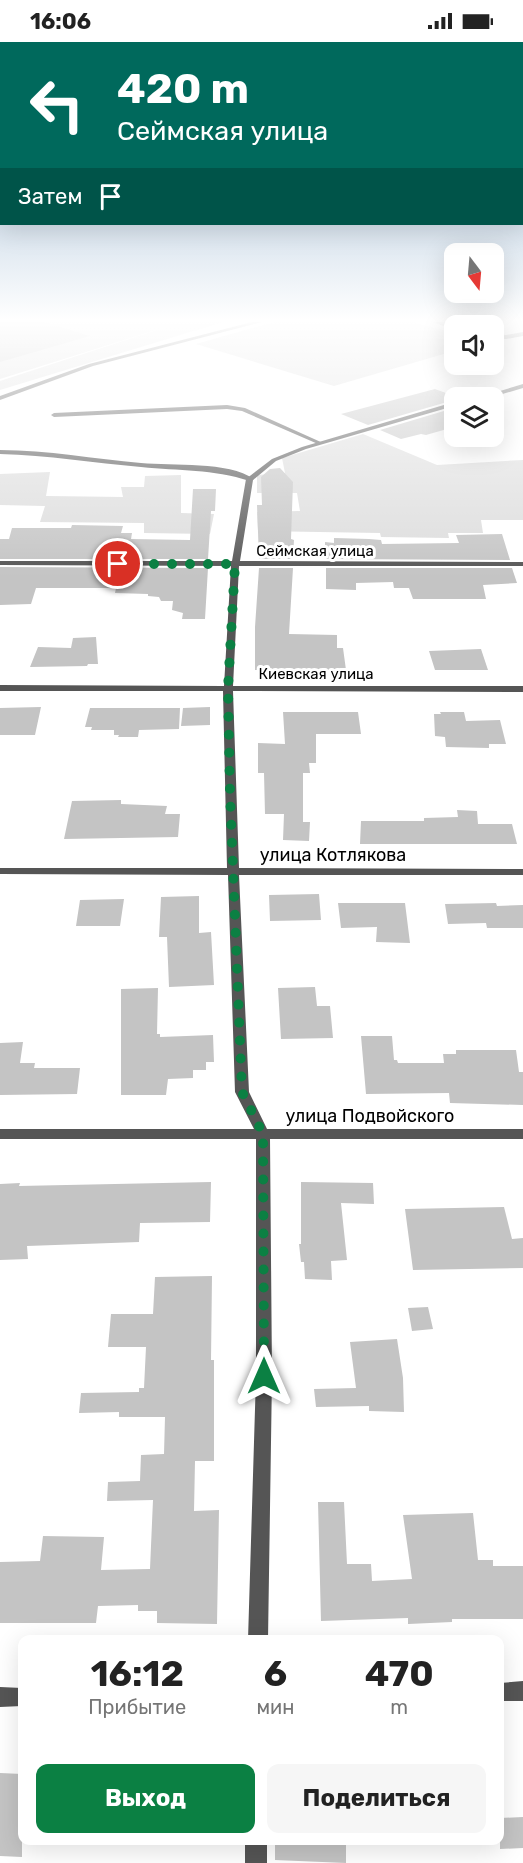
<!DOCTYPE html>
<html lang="ru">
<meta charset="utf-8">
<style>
:root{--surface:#fff;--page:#f6f6f6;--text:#222;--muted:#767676;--accent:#0b8043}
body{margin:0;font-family:Rubik,sans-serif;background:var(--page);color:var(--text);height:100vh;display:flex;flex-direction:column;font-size:22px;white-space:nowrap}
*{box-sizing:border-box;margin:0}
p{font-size:20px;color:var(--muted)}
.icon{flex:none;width:33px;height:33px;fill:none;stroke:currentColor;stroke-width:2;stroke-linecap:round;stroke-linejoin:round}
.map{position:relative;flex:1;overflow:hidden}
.panel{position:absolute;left:18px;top:1593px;width:486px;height:210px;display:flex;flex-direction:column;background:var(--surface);border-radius:12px;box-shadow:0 6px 24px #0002}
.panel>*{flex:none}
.hud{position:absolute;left:0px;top:0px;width:524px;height:183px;box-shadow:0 6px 24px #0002;background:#00695c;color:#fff;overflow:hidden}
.needle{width:39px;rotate:164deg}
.buttons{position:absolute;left:444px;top:201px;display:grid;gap:12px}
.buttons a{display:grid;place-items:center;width:60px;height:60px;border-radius:12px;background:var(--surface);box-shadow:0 6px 24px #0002;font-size:30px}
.pin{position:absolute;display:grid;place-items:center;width:51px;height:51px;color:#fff;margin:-26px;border:3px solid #fff;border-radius:50%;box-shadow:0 2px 6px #0007}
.me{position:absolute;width:66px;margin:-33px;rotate:0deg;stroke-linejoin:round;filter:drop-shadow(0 0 4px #0008)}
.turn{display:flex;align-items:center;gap:21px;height:126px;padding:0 18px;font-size:27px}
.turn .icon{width:78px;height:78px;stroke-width:2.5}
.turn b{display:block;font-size:42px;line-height:51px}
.then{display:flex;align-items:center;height:57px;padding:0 18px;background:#0003;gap:12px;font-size:22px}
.eta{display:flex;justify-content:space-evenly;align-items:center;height:102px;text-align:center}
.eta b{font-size:36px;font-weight:700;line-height:42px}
.button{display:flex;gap:12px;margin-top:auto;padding:12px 18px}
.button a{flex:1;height:69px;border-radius:12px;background:var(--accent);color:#fff;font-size:24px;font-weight:700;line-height:69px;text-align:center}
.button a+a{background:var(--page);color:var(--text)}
.status{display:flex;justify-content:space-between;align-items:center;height:42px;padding:0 30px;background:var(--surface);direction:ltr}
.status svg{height:16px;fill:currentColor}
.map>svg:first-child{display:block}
</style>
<div class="status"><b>16:06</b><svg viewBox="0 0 49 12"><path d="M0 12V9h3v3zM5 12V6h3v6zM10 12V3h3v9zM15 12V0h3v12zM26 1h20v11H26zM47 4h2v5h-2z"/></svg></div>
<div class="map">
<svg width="523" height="1821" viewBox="0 0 523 1821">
<rect width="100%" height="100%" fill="#fff"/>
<!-- green -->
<path fill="#dcdcdc" d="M0 280H223L0 348V339L169 284 0 337Z
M274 280H412L454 291V309L334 344 196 302Z
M363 392 437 423 523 418V478H481L483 491H448L449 496 381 495 380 491 258 489 257 470 300 469 297 451H257V433L285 431 282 416Z
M50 430 46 454 123 455 121 445H144L145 434 181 433V471L214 472 210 492 144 491V481L40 480 45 464 0 463V432Z"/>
<!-- building -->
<path fill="#c4c4c4" d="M0 280H44L90 294 0 320Z
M435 347 454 354V358L368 383 341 372Z
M454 366V385L426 393 421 392 401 397 380 388Z
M280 426 293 440 291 497 294 498 293 517H259L257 463H262L261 435 270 427Z
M193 447H216L215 469H211L208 517H0V497H9L12 486H71L72 483 123 484 121 491H132L131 497 190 498Z
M502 492 510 518 325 517V500L334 501V496L369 497 381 498 382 502 459 501 456 493Z
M0 525 208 526 205 577H182L183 571 172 568 173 559H161L159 555 148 554V552L115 551 116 546H36L31 562 0 563Z
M259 526H293L289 592 337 593V606H343L346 628H255V585Z
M326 526H512L517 541 483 543 486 557H413L409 546H394L393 540 356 541V548L326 547Z
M96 595 98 622H88L87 624 30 625 38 605 71 606 73 596Z
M481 607 488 628H435L429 609Z
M41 665 35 693H0V666Z
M210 665V683L181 684 183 666Z
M90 666H180L179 687 139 688 138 695H118L119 693H114V688H91L92 685H85Z
M283 670H358L361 692H316V721H309L310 731H303V780H310L309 799 283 798 284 772H265L264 731H258V701L285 702Z
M440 670H464L466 679 500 678 506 702H489V706L446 705 445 695 435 694 434 672H441Z
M121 758V762L167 764 165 772H180L178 795 64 797 72 759Z
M457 768 477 769 478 782H512L517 802H360L361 779H424V776L458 775Z
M319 852 321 878 270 879 269 853Z
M199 854V891L211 890 214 943 169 945 167 895H159L161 855Z
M124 857 120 884H76L80 858Z
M338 861H405L410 901 376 900 377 885 341 886Z
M496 861 497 864 523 863V886H487L486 881 448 882 445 862Z
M315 945 317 964H330L333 996 281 997 278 946Z
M158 946 157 992H160V995L213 993 214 1020H206V1028H193V1036L168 1037 166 1053H121V947Z
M361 994H392L394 1018H397L398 1021H444L443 1012H456V1008H516L519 1030H523V1063L450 1061 449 1051 366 1052Z
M23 1000 20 1021H35L34 1026H80L77 1052 0 1053V1001Z
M211 1140 210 1180 140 1181 139 1200 27 1204 28 1217 0 1218V1142L20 1141 19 1144Z
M301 1140 373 1141 374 1162 341 1161 347 1218 331 1219 332 1238 305 1237 304 1220H301L299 1202H301Z
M504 1165 512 1197 523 1196V1226L413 1228 405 1167Z
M212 1234 211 1318H214V1419H195L194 1469 219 1468 217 1582 157 1581V1569H138V1563L98 1564 96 1581H0V1520L40 1519 43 1494 104 1495 101 1528 150 1527 153 1458 107 1459 108 1440 140 1439 141 1413 164 1412 165 1375H119V1370L79 1371 81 1351 139 1350V1346H144L146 1305H108L111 1272H153L155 1235Z
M428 1265 433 1287 412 1289 408 1266Z
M397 1297 403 1336 404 1370 369 1369V1364L316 1365 314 1347 356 1346 350 1300Z
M318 1460H344L347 1522H371L372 1539 412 1537 403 1473 473 1471 478 1518H493V1524H523V1577H452V1580L408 1582V1576L321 1579Z
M0 1731 22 1732V1815L0 1814Z
M523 1775V1806L500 1807V1776Z
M275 1798H346V1821L275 1818Z"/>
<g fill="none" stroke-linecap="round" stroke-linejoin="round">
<!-- lane -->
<path fill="#555" fill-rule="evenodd" d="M227 363 245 366 323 401 318 402 242 369 227 367 54 375 51 373 54 371Z
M0 408C48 408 94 417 141 421 173 424 228 419 254 437L250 439C212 427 180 429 141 425 94 421 48 413 0 412Z"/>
<!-- street -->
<path fill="#555" fill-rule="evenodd" d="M252 280H262L93 324 0 358V354L89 322Z
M433 280H442L454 284V288Z
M523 290V294L506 297 494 296V292L506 293Z
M523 342V346L489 356H477Z
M454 360V364L306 407 276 419 253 438 240 519 523 520V524H239L233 644H523V650L233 649 239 826 523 827V833H239L249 1050 267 1087H523V1097H270L272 1334 268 1598H248L256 1334V1097H0V1087H254L235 1050 228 833 0 832V826H227L223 649H0V643L224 644 231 524 0 523V519H232L246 437 272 417 302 405Z
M523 1639V1659H500V1641Z
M0 1645 22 1646V1664L0 1665Z
M245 1798H267V1821H245Z"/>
</g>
<!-- sky -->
<linearGradient id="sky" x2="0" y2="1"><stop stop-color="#8cadcc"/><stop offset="0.52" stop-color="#fff"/><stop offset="1" stop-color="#fff" stop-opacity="0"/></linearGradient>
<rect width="523" height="535" fill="url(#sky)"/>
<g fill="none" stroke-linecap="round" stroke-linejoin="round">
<!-- route -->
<path stroke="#0b8043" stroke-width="10" stroke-dasharray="0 18" d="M118 522H235L228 646 230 751 242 1050 263 1092 264 1334"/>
</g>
<g text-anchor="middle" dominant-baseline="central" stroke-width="6" stroke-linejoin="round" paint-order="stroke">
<!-- far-street labels -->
<g font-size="15" fill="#000" stroke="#fff">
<text x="315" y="509">Сеймская улица</text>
<text x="316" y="632">Киевская улица</text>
</g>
<!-- street labels -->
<g font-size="18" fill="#000" stroke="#fff">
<text x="333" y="813">улица Котлякова</text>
<text x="370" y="1074">улица Подвойского</text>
</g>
</g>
</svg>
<div class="buttons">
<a><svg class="needle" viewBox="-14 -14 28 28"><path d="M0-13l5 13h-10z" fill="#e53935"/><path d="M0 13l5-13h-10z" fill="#767676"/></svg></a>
<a><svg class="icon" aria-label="sound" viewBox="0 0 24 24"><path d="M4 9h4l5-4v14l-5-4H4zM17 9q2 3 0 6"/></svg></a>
<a><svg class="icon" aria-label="layers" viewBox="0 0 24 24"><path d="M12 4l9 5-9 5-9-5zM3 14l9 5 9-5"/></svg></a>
</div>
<div class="pin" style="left:118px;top:522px;background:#d93025"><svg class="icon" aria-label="arrive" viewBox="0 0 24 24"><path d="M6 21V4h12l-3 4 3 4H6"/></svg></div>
<svg class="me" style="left:264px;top:1334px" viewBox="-20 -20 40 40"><path d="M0-17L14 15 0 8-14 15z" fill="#0b8043" stroke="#fff" stroke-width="4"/></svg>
<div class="hud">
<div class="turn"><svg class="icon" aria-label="left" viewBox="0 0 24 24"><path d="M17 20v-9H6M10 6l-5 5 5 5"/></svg><div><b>420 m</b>Сеймская улица</div></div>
<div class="then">Затем<svg class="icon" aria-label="arrive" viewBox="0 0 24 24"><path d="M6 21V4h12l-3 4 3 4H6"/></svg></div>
</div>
<section class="panel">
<div class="eta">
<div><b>16:12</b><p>Прибытие</p></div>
<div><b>6</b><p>мин</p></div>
<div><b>470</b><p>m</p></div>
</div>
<div class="button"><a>Выход</a><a>Поделиться</a></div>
</section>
</div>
